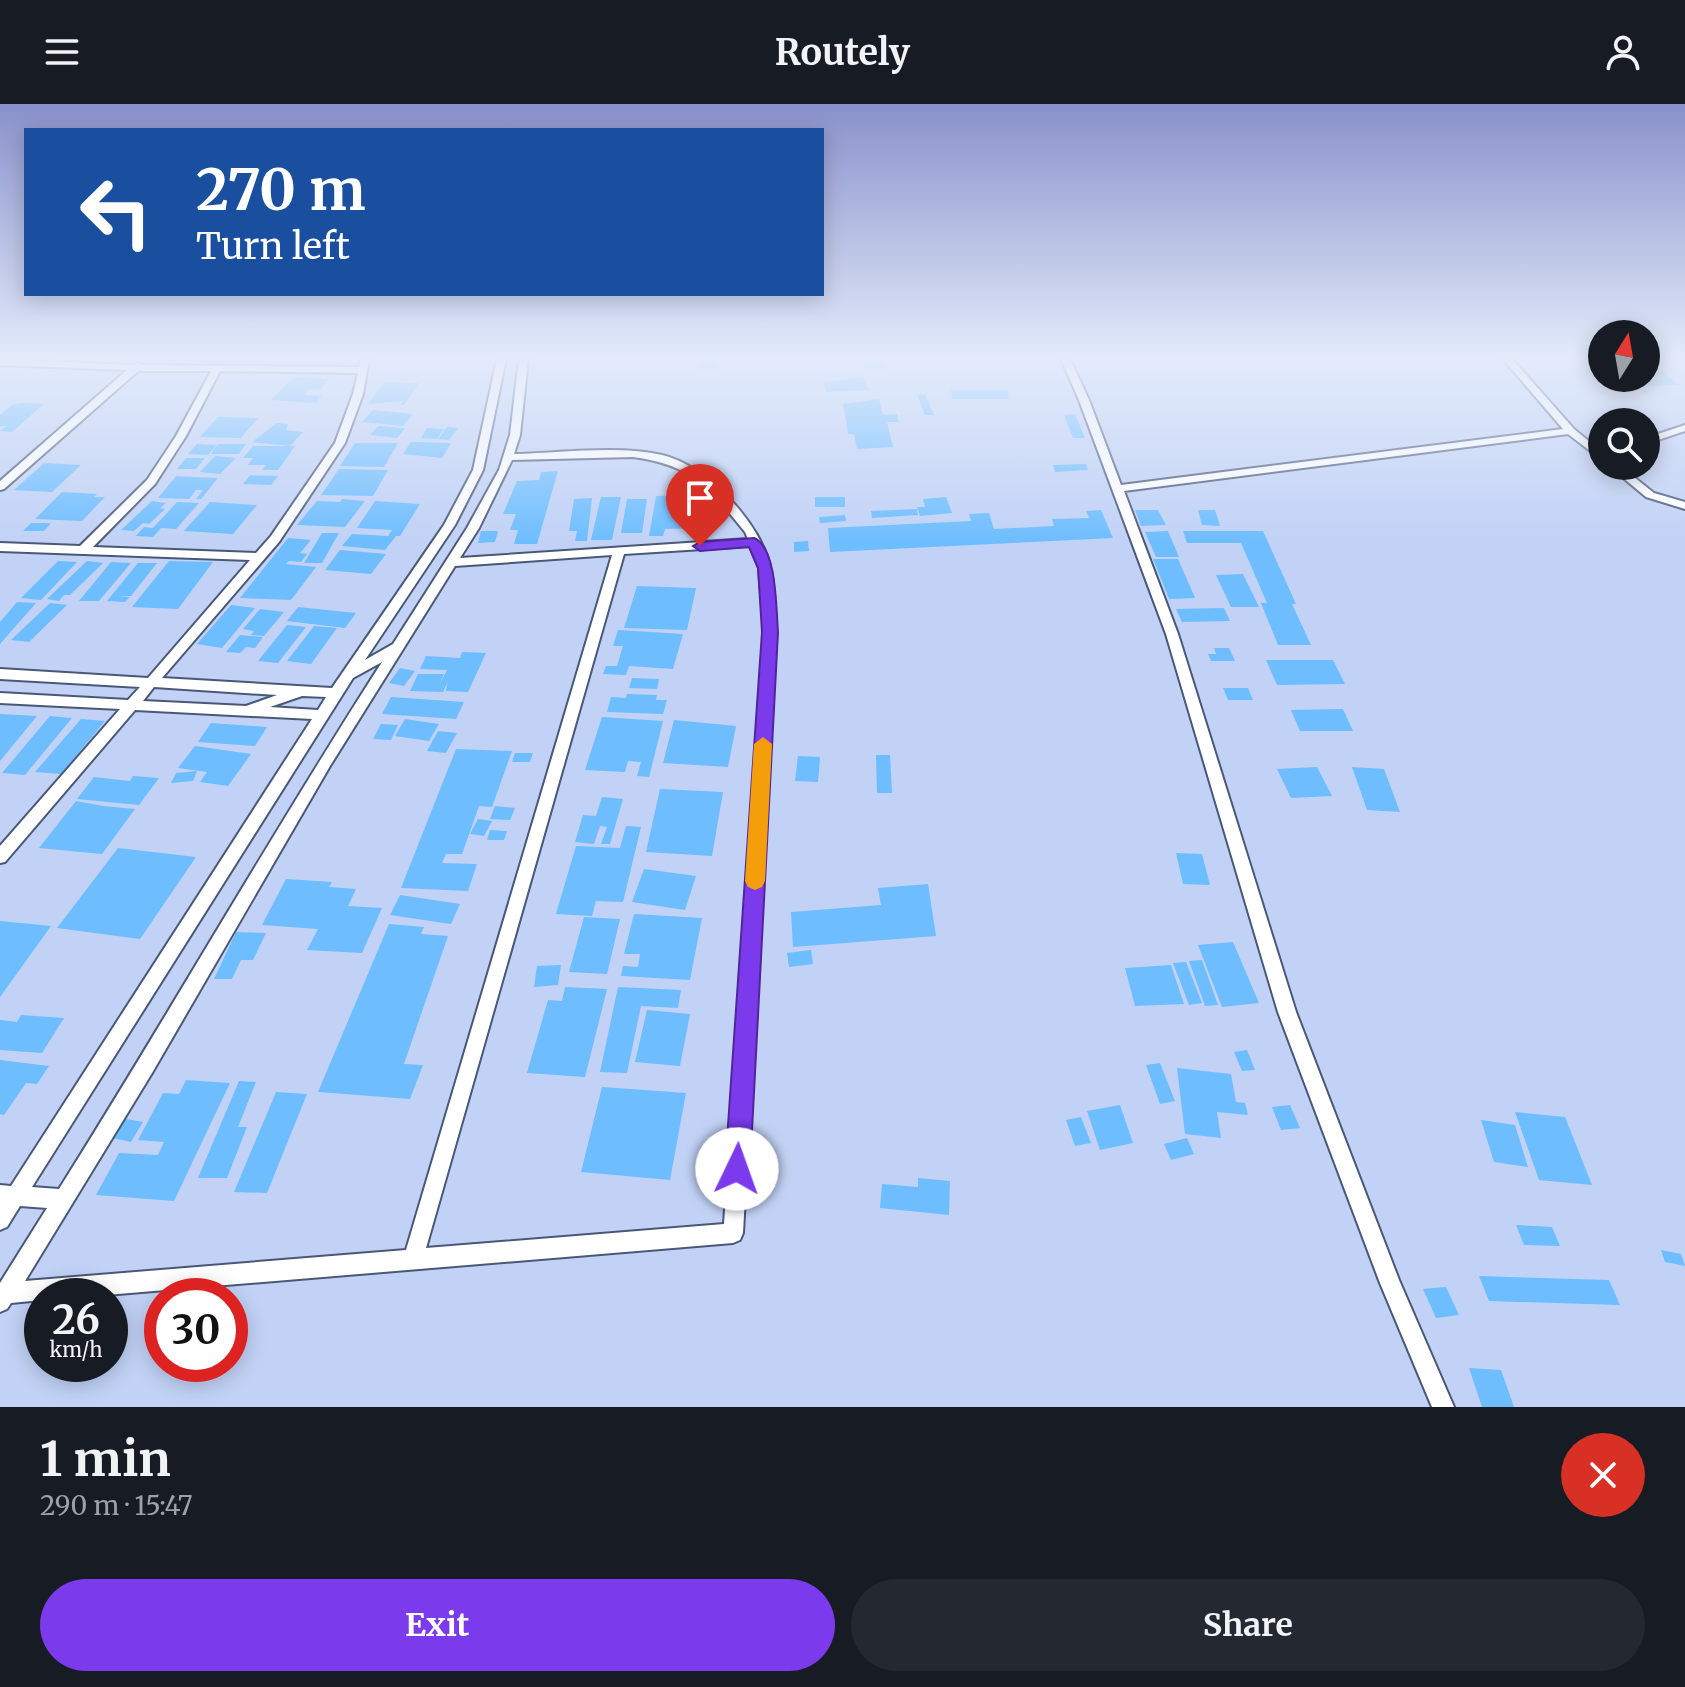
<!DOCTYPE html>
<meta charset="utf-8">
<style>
:root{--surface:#171b24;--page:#242831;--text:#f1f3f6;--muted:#9ea1a6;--accent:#7c3aed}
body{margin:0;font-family:Merriweather,serif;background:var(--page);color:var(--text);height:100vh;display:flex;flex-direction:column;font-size:30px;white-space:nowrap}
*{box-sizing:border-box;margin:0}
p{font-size:26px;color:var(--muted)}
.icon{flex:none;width:44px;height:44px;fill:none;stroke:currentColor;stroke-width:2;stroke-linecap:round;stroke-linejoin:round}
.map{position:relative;height:1303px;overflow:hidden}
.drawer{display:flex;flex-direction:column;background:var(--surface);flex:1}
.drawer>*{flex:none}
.banner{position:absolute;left:24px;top:24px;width:800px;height:168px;border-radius:0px;box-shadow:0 4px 20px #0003;background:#1a4fa0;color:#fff;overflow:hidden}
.needle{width:52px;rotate:11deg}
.tools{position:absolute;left:1588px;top:216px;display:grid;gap:16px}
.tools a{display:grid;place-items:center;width:72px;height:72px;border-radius:50%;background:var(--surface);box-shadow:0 4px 20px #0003;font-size:40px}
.speed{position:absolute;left:24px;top:1174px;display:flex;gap:16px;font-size:40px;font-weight:700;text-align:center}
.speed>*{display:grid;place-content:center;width:104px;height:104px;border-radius:50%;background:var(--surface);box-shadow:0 4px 20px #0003;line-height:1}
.speed small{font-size:20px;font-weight:400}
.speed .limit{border:12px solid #d22;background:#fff;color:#111}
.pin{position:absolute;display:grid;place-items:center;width:68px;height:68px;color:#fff;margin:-82px -34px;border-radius:50% 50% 50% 0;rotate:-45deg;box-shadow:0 0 8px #0007}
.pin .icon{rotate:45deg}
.me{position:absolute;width:88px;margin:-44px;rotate:3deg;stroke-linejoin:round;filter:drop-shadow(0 0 6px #0008)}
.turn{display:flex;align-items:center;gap:28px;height:168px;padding:0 40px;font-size:36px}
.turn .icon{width:104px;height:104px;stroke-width:2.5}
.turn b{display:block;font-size:56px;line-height:68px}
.round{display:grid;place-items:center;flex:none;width:84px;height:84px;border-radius:42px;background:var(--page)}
.overview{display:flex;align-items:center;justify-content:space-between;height:136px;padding:0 40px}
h1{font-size:48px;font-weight:700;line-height:60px}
.cta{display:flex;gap:16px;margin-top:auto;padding:16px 40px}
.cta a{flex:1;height:92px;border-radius:48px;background:var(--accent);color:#fff;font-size:32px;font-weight:700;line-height:92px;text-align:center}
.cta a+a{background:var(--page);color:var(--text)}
header{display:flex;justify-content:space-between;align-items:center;height:104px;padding:0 40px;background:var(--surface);font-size:36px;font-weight:700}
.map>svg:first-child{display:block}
</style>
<header><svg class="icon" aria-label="menu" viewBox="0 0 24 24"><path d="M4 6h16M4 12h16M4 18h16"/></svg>Routely<svg class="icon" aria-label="person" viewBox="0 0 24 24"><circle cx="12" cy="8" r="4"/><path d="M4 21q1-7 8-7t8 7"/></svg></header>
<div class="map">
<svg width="1685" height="1303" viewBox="0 0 1685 1303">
<rect width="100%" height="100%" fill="#c1d2f6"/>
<!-- building -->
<path fill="#6dbdff" d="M201 255H234L227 261 197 259Z
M716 255V265L699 266V256Z
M863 255H883L887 266 867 267Z
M1646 255H1648L1679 281 1639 282 1631 276 1661 275 1646 262Z
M294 273 330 275 320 286 309 285 303 291 322 292 315 299 271 296Z
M863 273 869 286 827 288 823 278Z
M384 278 419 279 404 301H401L403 297 368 300Z
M951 286H1007L1009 295H952Z
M925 290 934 311H925L917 291Z
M879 295 883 311 897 310 899 318H887L893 343 857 345 854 330H848L843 300Z
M21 299 44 300 12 328 0 327 7 322H0V311L12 301Z
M373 306 413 310 403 322 362 318Z
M1075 310 1085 334H1073L1064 311Z
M218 313 258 314 241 334 200 333Z
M277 319 288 320 286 326 303 328 290 342 252 338Z
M378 322 405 324 397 334 370 331Z
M447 323 458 324 449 336 438 335Z
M427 324 444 325 437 335 421 334Z
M411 338H417L415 341 417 338 451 339 442 354 403 350Z
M355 339H398L384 363 340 362Z
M197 340 217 341 208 351 188 350Z
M218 340H246L239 350H211Z
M253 342H295L278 366H262L266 361H248L253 354H243Z
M215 352 236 354 220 370 200 368Z
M186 354H205L196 365H177Z
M44 359 81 361 52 388 14 386Z
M1086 360 1088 366 1055 368 1053 361Z
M339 365 388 366 373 392 321 391Z
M558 367 537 440H514L518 426H510L516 410H503L517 377 539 376 541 368Z
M250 371 278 372 271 381 243 380Z
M176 372 193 373 218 374 201 395H196L203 386H196L189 395 158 394Z
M62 388 97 390 94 393H105L82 417 35 415Z
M687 391 686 397H696L695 411H704L702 424 665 425 663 432H649L656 392Z
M601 393H621L612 436H591Z
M815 393H845V403H815Z
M946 393 952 409 920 412 917 403H925L923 395Z
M592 394 587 437H575L577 427H569L574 395Z
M342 395 365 397 345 423 297 421 317 397 340 398Z
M627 395H647L642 429H621Z
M152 397 166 399 160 404 165 405 149 420 143 419 134 427 121 426Z
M375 397 420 400 400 432H396L385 446 342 442 352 430 388 432 392 426 357 424Z
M177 398 199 399 176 425 161 424 153 433 136 432 144 423 153 424Z
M210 398 257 401 233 430 184 427Z
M917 405 918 411 872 414 871 407Z
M1101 406 1113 434 830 448 828 424 971 417 969 410 989 409 994 425 1054 422 1052 415 1089 414 1086 407Z
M1135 406H1158L1166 421 1141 422Z
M1198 406H1215L1220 422 1202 421Z
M845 411 846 417 820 419 819 413Z
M31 419H51L44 427H23Z
M481 427H498L495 438 478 439Z
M1168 427 1179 453H1156L1145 428Z
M1183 427H1263L1296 500H1292L1311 541H1278L1261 499H1267L1241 439H1187Z
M322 429H339L322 459H304Z
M288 434 311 436 300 449 307 450 301 458 289 457 286 460 316 463 291 496 240 494Z
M808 437 809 447 794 448V438Z
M340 446 386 450 371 470 325 466Z
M1153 455H1178L1195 494 1169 495Z
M58 457 77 458 41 496 21 494Z
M87 457 103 459 70 491H64L59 497 47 495Z
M169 457 213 458 178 505 132 503Z
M111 458 131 459 99 497H79Z
M138 459H157L131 492H117L130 493 125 498 107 497Z
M1243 470 1259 503H1231L1216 471Z
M637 482 696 484 687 526 624 524Z
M17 498 36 499 0 540V518Z
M50 499 67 501 29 538 11 536Z
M231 501 255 504 222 544 197 540Z
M298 503 356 509 345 524 287 517Z
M1224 504 1230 517 1182 518 1176 505Z
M260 505 284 508 264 532 251 531 254 527 243 525Z
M287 521 306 523 278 559 258 557Z
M314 522 337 524 311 560 287 557Z
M618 526 683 530 673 565 629 562 626 571 603 570 606 562H617L623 542H613Z
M240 531 263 533 255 544 246 543 240 549 226 548Z
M1214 544H1229L1235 557H1211L1208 550H1216Z
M462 548 486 549 468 588 446 587 447 579 443 588 410 587 418 570H444L440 580 447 566 420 565 426 552 460 554Z
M1266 556H1333L1345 580 1277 581Z
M400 564 415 567 404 582 389 579Z
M632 574 659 575 657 585 629 584Z
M1223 584H1248L1253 596H1228Z
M627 590 657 591 656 596H667L663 610 607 608 611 593 626 594Z
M391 593 464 598 456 615 382 610Z
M1343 605 1353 627H1300L1291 606Z
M0 610 37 612 0 657Z
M50 612 72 614 25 671 2 669Z
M602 613 663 617 649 673 637 672 641 658 628 657 625 668 585 666Z
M81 615 105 617 61 670 35 668Z
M405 615 439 620 429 637 395 632Z
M674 616 736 622 728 663 663 659Z
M211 619 267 623 255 642 198 638Z
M381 620 398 621 391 636 373 635Z
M438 627 457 629 446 649 427 647Z
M195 642 251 650 228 682 200 678 207 668 178 664Z
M456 645 512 647 492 703 479 702 462 750H446L442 759 477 760 468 787 401 784Z
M515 649H533L530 658H512Z
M876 651H890L892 689H877Z
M798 652 820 653 818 678 795 677Z
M1317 663 1332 692 1291 694 1277 665Z
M1352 663 1384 665 1400 708 1367 706Z
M197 667 193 677 171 679 176 669Z
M133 672 159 674 139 701 77 695 94 673 130 677Z
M660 685 723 688 712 752 646 748Z
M602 693 623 695 610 740H601L607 723 600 722 594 740 575 738 583 711 596 712Z
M76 697 103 702 135 705 102 750 39 744Z
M495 702 515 704 510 716 490 715Z
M478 715 492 717 484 732 470 730Z
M626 722 641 723 623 798 596 797 592 812 556 810 576 742 620 744Z
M490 726 507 727 504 736H487Z
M118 744 196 753 140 835 57 824Z
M1176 749 1202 750 1210 781 1183 780Z
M644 765 696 772 685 806 632 798Z
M286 775 332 778 329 783 356 785 348 802 382 804 362 849 307 846 318 825 262 821Z
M928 780 936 832 793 843 791 808 881 801 878 784Z
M400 791 460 800 451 820 390 811Z
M634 810 702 814 690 876 621 872 623 862 638 863 640 850H624Z
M584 813 620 815 607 870 569 868Z
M0 817 51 822 0 893Z
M389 820 424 823 421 830 448 832 404 960 423 961 410 995 318 988Z
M236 828 266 829 253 856H241L232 875H214Z
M1233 838 1259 899 1222 903 1198 841Z
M811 846 813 860 789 863 787 849Z
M1202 856 1218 901 1205 902 1189 857Z
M1186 858 1202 899 1189 901 1173 859Z
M561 861 558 881 534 883 537 862Z
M1171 861 1184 900 1135 902 1125 864Z
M565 883 607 885 585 973 527 969 548 896 562 897Z
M618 883 681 886 678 904 641 902 627 969 600 968Z
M647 906 690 910 680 962 635 958Z
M21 911 64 914 42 949 0 946V916L17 918Z
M1247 946 1255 966 1242 967 1234 948Z
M0 956 49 962 37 980 26 979 4 1011 0 1010Z
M1160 959 1175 997 1160 1000 1146 961Z
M1177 964 1231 970 1236 998 1245 999 1248 1011 1217 1008 1221 1034 1185 1030Z
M186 976 230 979 174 1097 96 1091 119 1049 158 1051 164 1038 138 1036 163 989 179 990Z
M239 977 256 978 238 1023H247L227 1074H198Z
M602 983 686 989 670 1076 581 1068Z
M276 988 307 990 267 1089 234 1088Z
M1120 1001 1133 1039 1100 1046 1087 1007Z
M1290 1001 1300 1024 1281 1026 1272 1003Z
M1515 1008 1565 1013 1592 1081 1539 1076Z
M1081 1013 1091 1039 1075 1042 1066 1016Z
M126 1015 143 1018 131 1038 113 1034Z
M1481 1016 1515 1021 1528 1063 1494 1058Z
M1187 1034 1194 1050 1171 1056 1164 1040Z
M918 1074 950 1077 949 1111 880 1104 882 1080 918 1083Z
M1516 1121 1552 1123 1560 1142 1524 1141Z
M1661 1146 1681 1150 1685 1162 1665 1158Z
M1479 1172 1609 1176 1620 1201 1489 1197Z
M1446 1183 1459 1211 1436 1214 1423 1185Z
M1469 1264 1501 1266 1514 1303H1482Z"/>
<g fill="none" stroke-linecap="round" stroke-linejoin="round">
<defs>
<path id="street" d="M0 255 133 261 138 259 142 261 359 263 360 255H369L363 290 345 339 279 438 162 574 332 584 444 421 473 366 497 255H506L483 366 455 421 365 556 393 540 467 424 499 366 510 331 519 255H528L520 331 514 350C561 349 616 341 662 351 707 361 763 421 771 467 775 487 775 508 776 528L743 1129 740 1136 733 1139 94 1192H42V1196L11 1199 7 1205 0 1208V1179L47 1104 20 1102 7 1123 0 1126V1081L11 1082 312 615 135 606 5 758 0 759V742L120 605 0 599V589L128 596 140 583 0 575V565L148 574 250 456 0 447V439L80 442 147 376 176 332 211 267H138L4 385 0 386V377L127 266 0 261ZM220 267 358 269 353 290 335 339 271 432 256 449 93 443 155 380 186 332ZM633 353C693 361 708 383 745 428L748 435 460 454 479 424 512 356ZM750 442 759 464 764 528 724 1120 426 1144 624 450ZM612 451 406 1146 25 1177 152 969 330 662 455 462ZM382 558C271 731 169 910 59 1085L32 1083 353 574ZM154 583 277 591 246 602 143 597ZM302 592 326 593 318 606 270 603Z
M1061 255H1070L1089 296 1121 381 1563 325 1503 255H1512L1574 325 1602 348V356L1568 330 1124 387 1178 530 1296 908 1399 1176 1454 1303H1432L1380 1179 1278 908 1166 530 1079 296Z
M1685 321V327L1646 340V334Z
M1609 362H1620L1654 389 1685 398V405L1646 393Z"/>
</defs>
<!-- street casing -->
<use href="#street" stroke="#4a5877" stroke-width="4"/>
<!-- street -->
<use href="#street" fill="#fff" fill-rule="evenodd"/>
</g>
<!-- sky -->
<linearGradient id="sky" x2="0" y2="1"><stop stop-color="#8991cb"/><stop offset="0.58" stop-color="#e3ebfb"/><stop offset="1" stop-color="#e3ebfb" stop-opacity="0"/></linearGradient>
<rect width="1685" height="438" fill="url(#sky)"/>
<!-- route -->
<path fill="#7c3aed" stroke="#51269a" stroke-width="2" d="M754 434C777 443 776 505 778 528L750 1065 746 1074 737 1078 729 1074 725 1065 762 528 758 464 749 443 700 447 693 442 700 438Z"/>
<!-- slow -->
<path fill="#f59e0b" d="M763 633 772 640 765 777 762 783 755 786 748 783 745 777 754 640Z"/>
</svg>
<div class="tools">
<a><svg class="needle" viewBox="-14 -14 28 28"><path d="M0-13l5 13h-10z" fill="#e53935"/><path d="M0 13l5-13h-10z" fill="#9ea1a6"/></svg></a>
<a><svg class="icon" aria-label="search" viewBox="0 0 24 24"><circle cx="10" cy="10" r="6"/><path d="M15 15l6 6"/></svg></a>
</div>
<div class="speed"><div>26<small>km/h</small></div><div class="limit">30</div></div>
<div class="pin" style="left:700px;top:442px;background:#d93025"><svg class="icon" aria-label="arrive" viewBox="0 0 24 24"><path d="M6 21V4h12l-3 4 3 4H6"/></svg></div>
<svg class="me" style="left:737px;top:1065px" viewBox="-20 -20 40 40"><circle r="19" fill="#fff"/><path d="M0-13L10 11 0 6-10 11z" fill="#7c3aed"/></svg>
<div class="banner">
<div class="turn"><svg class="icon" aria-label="left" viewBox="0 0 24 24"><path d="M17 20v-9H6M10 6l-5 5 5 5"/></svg><div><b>270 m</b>Turn left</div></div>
</div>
</div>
<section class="drawer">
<div class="overview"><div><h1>1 min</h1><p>290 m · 15:47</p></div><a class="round" style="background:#d93025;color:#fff"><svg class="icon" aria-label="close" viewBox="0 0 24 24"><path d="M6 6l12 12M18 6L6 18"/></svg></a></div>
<div class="cta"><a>Exit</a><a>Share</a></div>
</section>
